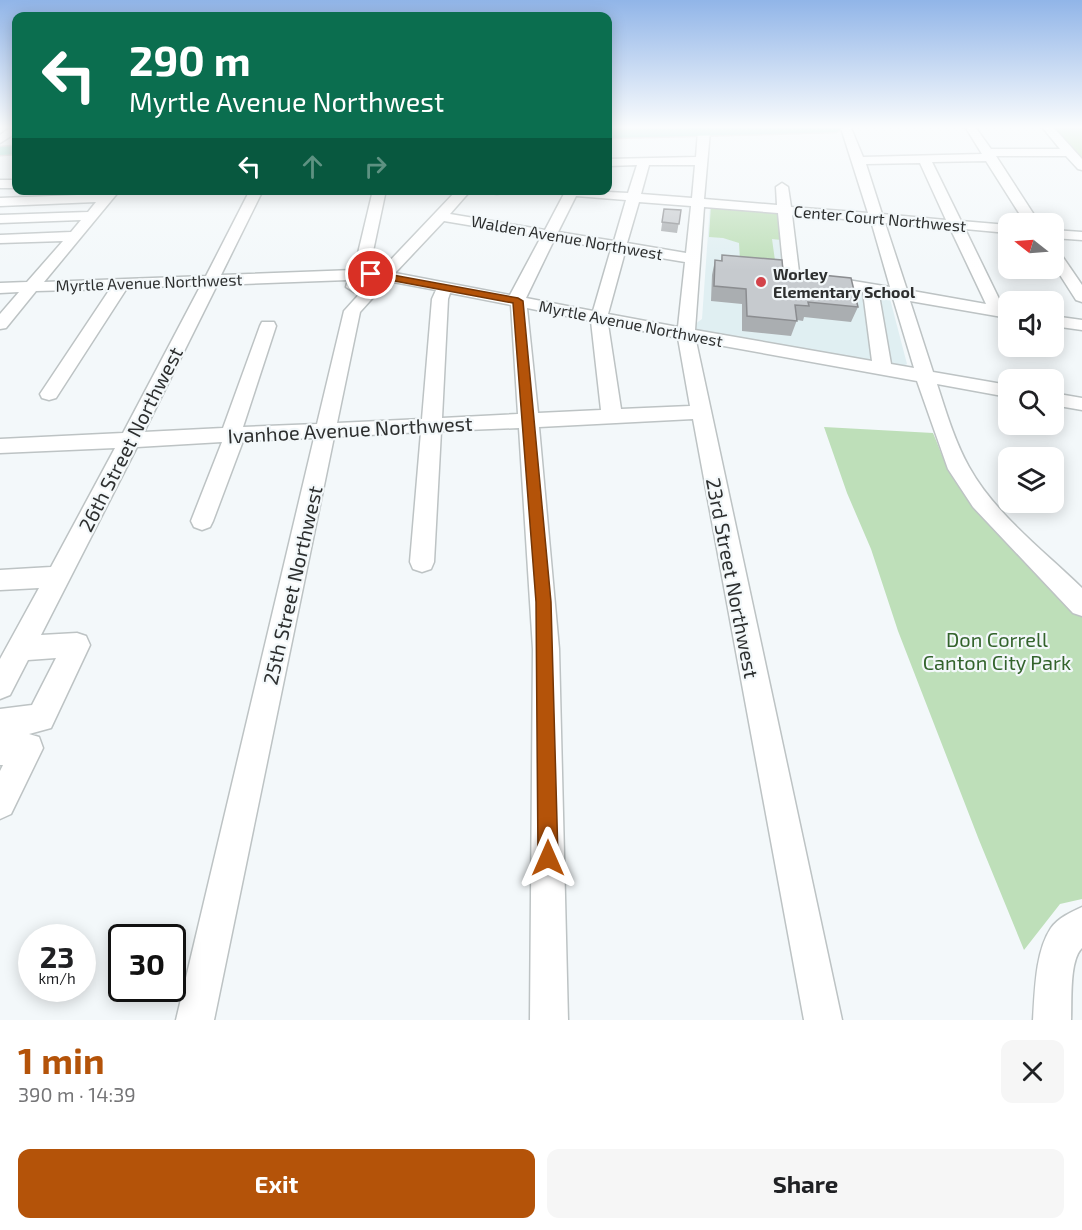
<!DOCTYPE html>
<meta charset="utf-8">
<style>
:root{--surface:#fff;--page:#f6f6f6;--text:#202124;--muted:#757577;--accent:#b45309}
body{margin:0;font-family:"Exo 2",sans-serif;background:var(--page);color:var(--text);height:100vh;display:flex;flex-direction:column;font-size:22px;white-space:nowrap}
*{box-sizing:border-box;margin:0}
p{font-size:20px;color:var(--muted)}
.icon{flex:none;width:33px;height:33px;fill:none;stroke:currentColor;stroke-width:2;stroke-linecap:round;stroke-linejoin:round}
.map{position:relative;height:1020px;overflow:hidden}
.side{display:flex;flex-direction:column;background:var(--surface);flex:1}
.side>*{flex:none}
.guide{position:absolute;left:12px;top:12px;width:600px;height:183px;border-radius:12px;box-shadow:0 3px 15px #0003;background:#0b6e4f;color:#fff;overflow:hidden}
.needle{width:39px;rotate:287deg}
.controls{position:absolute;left:998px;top:213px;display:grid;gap:12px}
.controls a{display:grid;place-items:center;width:66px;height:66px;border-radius:12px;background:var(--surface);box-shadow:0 3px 15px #0003;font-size:30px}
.speed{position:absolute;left:18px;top:924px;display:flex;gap:12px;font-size:30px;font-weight:700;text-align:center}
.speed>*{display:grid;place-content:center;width:78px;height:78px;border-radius:50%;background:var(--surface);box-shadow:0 3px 15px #0003;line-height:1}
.speed small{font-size:15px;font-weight:400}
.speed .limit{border:3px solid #111;border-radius:9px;background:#fff;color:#111}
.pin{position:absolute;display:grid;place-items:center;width:51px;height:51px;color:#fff;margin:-26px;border:3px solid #fff;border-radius:50%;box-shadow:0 2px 6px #0007}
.me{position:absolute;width:66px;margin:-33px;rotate:0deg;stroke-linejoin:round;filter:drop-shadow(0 0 4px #0008)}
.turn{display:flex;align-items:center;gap:21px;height:126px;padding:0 18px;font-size:27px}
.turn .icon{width:78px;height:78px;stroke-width:2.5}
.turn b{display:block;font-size:42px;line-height:51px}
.lanes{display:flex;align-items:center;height:57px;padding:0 18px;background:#0003;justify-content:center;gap:30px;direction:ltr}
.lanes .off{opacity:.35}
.round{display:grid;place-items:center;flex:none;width:63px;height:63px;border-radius:12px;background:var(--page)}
.headline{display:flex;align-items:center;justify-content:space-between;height:102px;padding:0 18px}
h1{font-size:36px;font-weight:700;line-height:45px;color:var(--accent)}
.action{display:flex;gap:12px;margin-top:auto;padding:12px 18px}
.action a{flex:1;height:69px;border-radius:12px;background:var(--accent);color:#fff;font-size:24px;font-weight:700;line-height:69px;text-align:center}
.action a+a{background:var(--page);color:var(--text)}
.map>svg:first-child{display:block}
</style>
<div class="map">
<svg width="1082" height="1020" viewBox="0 0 1082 1020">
<rect width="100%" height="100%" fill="#f3f8fa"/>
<!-- built -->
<path fill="#e0eff2" d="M710 205 775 210 779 214 785 276 889 295 907 364 903 367 695 331V324L702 319Z"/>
<!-- green -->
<path fill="#bedfb9" d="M1052 128H1082V162Z
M711 205 774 211 778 214 781 240 772 239 777 275 740 260 739 243 723 238 709 237Z
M824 427 933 433C940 449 946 468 956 483 991 533 1041 571 1082 616V899L1060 904 1024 950 979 840 898 631 871 549 847 493Z"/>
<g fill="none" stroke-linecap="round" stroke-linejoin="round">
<defs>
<path id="minor" d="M10 128H16V133L0 143V135Z
M704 128 710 131 704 199 777 205 776 187 782 183 788 187 791 207 868 213 841 128H851L863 157 982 154 966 128H976L991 149H1060L1043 128H1054L1082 159V170L1078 169 1066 156H996L1040 224H1026L986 161 932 162 961 221 1008 225V233L965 229 1003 307 1008 308V318L910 301 933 372 1008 385V397L937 384C946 412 955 442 969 467 995 514 1044 551 1082 588V616L1073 613 973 507 948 469 917 381 696 341 842 1020H804L693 419 539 427 559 649 568 1020H530L533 649 519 428 441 431 434 562 431 569 422 572 413 569 410 562 421 432 334 437 214 1020H176L314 438 243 441 213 521 210 527 202 530 194 527 191 521 222 442 137 447 41 635 77 633 86 636 90 645 51 728 29 734 39 737 43 748 11 814 0 819V771L3 765H0V709L32 705 56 658 28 660 10 695 0 699V659L39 588 0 590V570L51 567 115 448 0 453V439L123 433 201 285 127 288 56 398 49 400 42 398 40 394 110 289 36 291 6 328 0 329V314L19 292 0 293V283L27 282 63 241 0 243V235L71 232 81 220 0 223V215L88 212 96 202 0 206V198L103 194 107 190H120L44 282 206 276 250 190H263L221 275 354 270 373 190H386L369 270H381L457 190H471L450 214 545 230 566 190 628 193 637 165 608 166V159L696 157 698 131ZM920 163 946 220 882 214 866 164ZM649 165H695L692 198 641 194ZM576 196 626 200 614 241 558 232ZM639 202 691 206 686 253 627 243ZM704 207 778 213 784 275 787 278 863 292 872 361 695 330ZM792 215 871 221 890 287 799 272ZM444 221 541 237 510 295 395 273ZM885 223 950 228 986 304 907 290ZM554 240 611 249 593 311 526 298ZM625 252 685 262 678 327 608 314ZM364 279H373L344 311 317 424 243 427 276 326 274 322H262L260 326 223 428 144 432 217 285 348 280 346 287 354 292 360 290ZM388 281 436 290 432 299 422 419 337 423 360 312ZM450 293 511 305 518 414 442 418 448 299ZM879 295 893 298 914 368 891 364ZM527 308 591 321 601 410 538 413ZM608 324 678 338 690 406 621 409Z
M0 180H16V188H0Z
M487 190H507C503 195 491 195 487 190Z
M1053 230 1082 232V240L1053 238Z
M1053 249 1058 250 1082 285V302L1076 300 1053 264Z
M1053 316 1082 320V330L1053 326Z
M1053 393 1082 398V410L1053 405Z
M1082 907V948C1069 960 1072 1002 1071 1020H1033C1035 992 1035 952 1051 928 1058 918 1071 912 1082 907Z"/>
<path id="major" d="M695 128H843L836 132 608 138V130Z
M16 146V154L0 155V147Z"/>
</defs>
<!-- minor casing -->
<use href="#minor" stroke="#bdc3c4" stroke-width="3"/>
<!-- major casing -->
<use href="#major" stroke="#d5d5d5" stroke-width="3"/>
<!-- minor -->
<use href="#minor" fill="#fff" fill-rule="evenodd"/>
<!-- major -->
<use href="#major" fill="#9cdacc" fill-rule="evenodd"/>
</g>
<!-- wall -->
<path fill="#aaaeb1" d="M10 128H16V139Z
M664 209 681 210 677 233 661 231Z
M722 255 783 271 858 307 851 322 804 317 803 321 797 320 791 336 742 331V304L711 301 712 275 715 260 721 261Z"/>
<!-- building -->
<path fill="#c6cace" stroke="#8b8d90" stroke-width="1.5" d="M664 209 681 210 679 224 662 222Z
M722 255 782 260 783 271 851 278 858 307 808 302 809 306 795 305 797 321 747 316 746 289 714 286 715 260 722 261Z"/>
<!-- sky -->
<linearGradient id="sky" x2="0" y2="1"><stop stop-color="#91b5e8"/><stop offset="0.47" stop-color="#fafcfd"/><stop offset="1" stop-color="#fafcfd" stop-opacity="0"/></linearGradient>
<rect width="1082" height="270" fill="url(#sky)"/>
<!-- route -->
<path fill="#b45309" stroke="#753606" stroke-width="1.5" d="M371 271 518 298 523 301 551 602 558 858 555 865 548 868 541 865 538 858 536 602 513 303 368 276 367 274Z"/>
<!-- markers -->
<circle fill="#d3434a" stroke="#f3f8fa" stroke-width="2" cx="761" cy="282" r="6"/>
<g text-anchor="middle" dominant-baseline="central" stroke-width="4.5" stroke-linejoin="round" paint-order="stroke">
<!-- far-street labels -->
<g font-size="16" fill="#2d2f2f" stroke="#f3f8fa">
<text transform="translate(880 218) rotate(5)">Center Court Northwest</text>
<text transform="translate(567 237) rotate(10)">Walden Avenue Northwest</text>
<text transform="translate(149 282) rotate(-2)">Myrtle Avenue Northwest</text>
<text transform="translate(631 323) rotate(11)">Myrtle Avenue Northwest</text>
</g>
<!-- far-poi labels -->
<g font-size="16" font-weight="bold" fill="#2d2f2f" stroke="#f3f8fa" text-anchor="start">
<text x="773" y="273">Worley<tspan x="773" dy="18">Elementary School</tspan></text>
</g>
<!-- street labels -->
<g font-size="20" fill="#2d2f2f" stroke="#f3f8fa">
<text transform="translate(350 429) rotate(-3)">Ivanhoe Avenue Northwest</text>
<text transform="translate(130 439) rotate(-63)">26th Street Northwest</text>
<text transform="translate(733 578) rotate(79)">23rd Street Northwest</text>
<text transform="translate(292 585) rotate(-77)">25th Street Northwest</text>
</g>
<!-- park labels -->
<g font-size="20" fill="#33632c" stroke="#f3f8fa">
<text x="997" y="639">Don Correll<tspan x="997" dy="23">Canton City Park</tspan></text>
</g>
</g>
</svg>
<div class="controls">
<a><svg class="needle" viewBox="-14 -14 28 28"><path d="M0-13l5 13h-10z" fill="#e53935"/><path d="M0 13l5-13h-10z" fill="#757577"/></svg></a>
<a><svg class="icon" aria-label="sound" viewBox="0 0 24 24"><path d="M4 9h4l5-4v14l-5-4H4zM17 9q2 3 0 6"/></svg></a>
<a><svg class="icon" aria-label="search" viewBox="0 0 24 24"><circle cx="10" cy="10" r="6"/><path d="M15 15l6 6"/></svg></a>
<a><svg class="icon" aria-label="layers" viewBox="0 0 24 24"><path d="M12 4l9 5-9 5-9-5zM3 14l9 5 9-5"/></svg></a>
</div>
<div class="speed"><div>23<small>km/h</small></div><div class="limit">30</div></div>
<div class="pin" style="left:371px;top:274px;background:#d93025"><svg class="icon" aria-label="arrive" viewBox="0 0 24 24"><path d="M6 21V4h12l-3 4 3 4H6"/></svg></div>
<svg class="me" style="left:548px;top:858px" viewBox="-20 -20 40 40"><path d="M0-17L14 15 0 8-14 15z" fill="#b45309" stroke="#fff" stroke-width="4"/></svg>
<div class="guide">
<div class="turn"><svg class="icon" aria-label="left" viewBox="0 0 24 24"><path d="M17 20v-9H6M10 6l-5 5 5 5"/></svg><div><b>290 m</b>Myrtle Avenue Northwest</div></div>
<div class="lanes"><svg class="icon" aria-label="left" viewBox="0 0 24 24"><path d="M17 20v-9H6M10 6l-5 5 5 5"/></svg><svg class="icon off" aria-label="ahead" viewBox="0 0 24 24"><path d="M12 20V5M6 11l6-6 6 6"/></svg><svg class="icon off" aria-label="right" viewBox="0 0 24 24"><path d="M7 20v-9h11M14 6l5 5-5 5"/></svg></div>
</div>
</div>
<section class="side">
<div class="headline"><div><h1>1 min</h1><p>390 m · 14:39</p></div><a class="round"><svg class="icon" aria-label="close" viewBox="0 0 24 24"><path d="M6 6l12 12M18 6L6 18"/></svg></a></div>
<div class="action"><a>Exit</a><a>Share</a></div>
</section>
